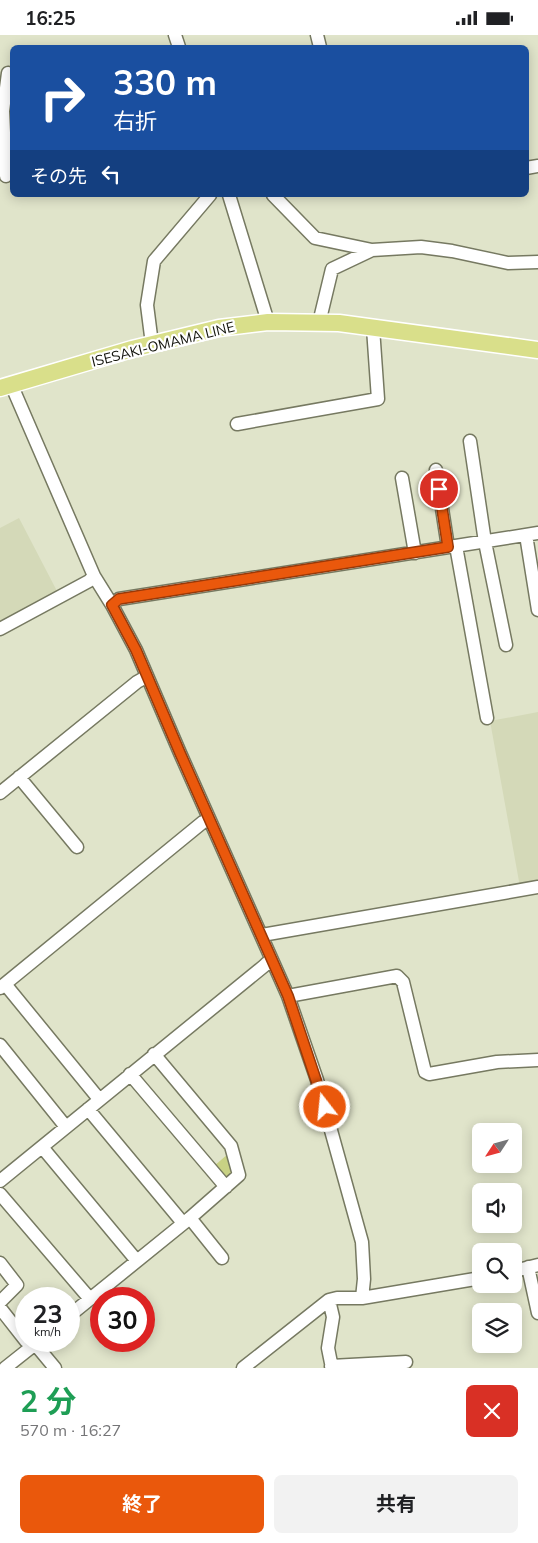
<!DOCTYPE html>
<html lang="ja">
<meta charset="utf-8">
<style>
:root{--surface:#fff;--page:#f2f2f2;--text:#202124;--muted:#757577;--accent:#ea580c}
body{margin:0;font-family:Mulish,"Noto Sans JP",sans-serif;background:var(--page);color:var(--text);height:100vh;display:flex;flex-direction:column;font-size:19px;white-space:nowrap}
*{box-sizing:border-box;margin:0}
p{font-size:16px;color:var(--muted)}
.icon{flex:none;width:28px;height:28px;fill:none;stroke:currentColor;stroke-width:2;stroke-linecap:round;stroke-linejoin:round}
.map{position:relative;height:1333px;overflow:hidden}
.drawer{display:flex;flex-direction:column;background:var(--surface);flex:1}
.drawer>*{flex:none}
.top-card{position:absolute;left:10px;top:10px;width:519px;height:152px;border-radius:8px;box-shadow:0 2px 12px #0003;background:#1a4fa0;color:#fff;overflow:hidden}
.needle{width:32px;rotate:234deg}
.buttons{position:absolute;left:472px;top:1088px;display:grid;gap:10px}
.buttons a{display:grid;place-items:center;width:50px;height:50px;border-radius:8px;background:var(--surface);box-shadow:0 2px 12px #0003;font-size:25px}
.speed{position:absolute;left:15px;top:1252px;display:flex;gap:10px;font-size:25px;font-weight:700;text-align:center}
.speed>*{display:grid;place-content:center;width:65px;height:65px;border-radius:50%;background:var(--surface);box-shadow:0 2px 12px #0003;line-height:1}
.speed small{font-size:12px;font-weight:400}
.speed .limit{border:8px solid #d22;background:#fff;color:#111}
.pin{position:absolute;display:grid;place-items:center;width:42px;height:42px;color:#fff;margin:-21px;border:2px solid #fff;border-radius:50%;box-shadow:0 1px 5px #0007}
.me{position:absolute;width:55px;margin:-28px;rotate:344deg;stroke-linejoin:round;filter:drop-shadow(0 0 4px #0008)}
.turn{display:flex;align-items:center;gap:18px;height:105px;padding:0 20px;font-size:22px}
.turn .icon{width:65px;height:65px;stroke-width:2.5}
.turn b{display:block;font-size:35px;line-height:42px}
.then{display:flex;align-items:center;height:48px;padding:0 20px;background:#0003;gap:10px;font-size:19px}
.round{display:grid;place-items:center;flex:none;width:52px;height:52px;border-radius:8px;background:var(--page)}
.summary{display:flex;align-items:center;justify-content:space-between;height:85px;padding:0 20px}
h1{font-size:30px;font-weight:700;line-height:38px;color:#1e9e55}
.primary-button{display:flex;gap:10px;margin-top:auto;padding:10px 20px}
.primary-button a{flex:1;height:58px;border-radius:8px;background:var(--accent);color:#fff;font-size:20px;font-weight:700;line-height:58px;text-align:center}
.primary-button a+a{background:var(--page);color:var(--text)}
.status{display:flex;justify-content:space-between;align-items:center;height:35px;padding:0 25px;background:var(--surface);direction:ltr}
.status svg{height:14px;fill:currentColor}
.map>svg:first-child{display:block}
</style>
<div class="status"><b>16:25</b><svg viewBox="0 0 49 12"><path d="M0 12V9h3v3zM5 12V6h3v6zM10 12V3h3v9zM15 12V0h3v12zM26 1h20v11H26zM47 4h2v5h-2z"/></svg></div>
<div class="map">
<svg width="538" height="1333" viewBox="0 0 538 1333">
<rect width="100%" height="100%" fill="#e0e4ca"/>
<!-- built -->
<path fill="#d4d9b8" d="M19 483 58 558 33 568 0 588V493Z
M538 677V848L520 852 490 686Z"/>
<!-- green -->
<path fill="#c8d184" d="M228 1119 236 1139 226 1146 214 1131Z"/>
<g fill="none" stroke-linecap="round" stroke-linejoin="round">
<defs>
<path id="minor" d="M175 0 179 12
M317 0 320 12
M526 133 538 131
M6 141 3 76 8 38
M229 160 268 287
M273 160 315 203 372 215 421 212 452 216 508 228 538 227
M319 288 332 234 372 215
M152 309 147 270 154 226 210 160
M11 349 94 541 112 570 136 615 180 718 288 961 317 1045 362 1207 364 1244 362 1263
M237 389 378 364 373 293
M470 406 485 507 506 610
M436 435 448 512
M402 443 415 518
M526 500 538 575
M456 511 487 683
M112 570 119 564 538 498
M0 594 89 546 94 541
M19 742 77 812
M0 758 137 647 146 642
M262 900 538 852
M5 949 99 1064
M0 953 203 787 209 784
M288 961 397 941 403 947 425 1037 429 1039 497 1027 538 1025
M0 1010 66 1092
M130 1039 226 1152
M88 1074 183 1188
M42 1112 137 1226
M0 1146 264 931 267 928H273
M0 1159 90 1264
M190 1183 222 1223
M0 1228 17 1250 0 1267
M528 1232 538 1278
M514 1236 538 1230
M329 1265 333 1282 328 1313 332 1333
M0 1273 26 1306
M69 1281 190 1183 239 1140 231 1111 154 1019
M35 1309 55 1333
M331 1331 406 1327
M5 1333 39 1306
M243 1333 329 1265 337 1263H362L481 1243"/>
<path id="major" d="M0 353 132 314 219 293 268 287 339 288 538 315"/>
</defs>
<!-- minor casing -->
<use href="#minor" stroke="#767961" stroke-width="15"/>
<!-- major casing -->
<use href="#major" stroke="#fff" stroke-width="19"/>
<!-- minor -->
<use href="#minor" stroke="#fff" stroke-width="12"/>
<!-- major -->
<use href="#major" stroke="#d9df8a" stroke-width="16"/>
</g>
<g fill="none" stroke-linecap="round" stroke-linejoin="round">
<defs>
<path id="route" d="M325 1072 288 961 180 718 136 615 112 570 119 564 448 512 439 454"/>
</defs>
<!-- route casing -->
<use href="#route" stroke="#983908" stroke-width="12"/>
<!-- route -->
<use href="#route" stroke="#ea580c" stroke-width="9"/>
</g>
<g text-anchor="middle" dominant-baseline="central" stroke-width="4.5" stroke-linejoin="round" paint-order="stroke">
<!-- street labels -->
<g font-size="14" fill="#101109" stroke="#fff">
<text transform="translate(163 309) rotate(-14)">ISESAKI-OMAMA LINE</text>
</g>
</g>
</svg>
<div class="buttons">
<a><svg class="needle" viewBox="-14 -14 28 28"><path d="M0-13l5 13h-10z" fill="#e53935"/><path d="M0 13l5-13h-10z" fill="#757577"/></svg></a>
<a><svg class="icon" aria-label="sound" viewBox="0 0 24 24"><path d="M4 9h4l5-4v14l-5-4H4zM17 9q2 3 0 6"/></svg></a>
<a><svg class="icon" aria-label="search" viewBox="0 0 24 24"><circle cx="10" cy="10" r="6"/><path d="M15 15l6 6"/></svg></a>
<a><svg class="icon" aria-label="layers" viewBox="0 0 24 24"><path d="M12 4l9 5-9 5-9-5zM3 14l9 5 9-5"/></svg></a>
</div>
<div class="speed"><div>23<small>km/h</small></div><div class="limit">30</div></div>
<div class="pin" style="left:439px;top:454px;background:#d93025"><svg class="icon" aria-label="arrive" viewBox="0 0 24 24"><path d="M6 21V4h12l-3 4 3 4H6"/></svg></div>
<svg class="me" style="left:325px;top:1072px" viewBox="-20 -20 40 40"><circle r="17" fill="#ea580c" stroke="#fff" stroke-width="3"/><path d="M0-11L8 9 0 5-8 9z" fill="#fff"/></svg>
<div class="top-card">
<div class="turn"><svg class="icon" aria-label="right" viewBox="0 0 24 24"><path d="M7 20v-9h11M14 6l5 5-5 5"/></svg><div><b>330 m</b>右折</div></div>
<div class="then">その先<svg class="icon" aria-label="left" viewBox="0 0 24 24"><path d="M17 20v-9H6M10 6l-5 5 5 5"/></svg></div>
</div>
</div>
<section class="drawer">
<div class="summary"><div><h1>2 分</h1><p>570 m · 16:27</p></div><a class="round" style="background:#d93025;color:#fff"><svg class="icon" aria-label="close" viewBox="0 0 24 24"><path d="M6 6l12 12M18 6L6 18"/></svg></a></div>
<div class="primary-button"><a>終了</a><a>共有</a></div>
</section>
